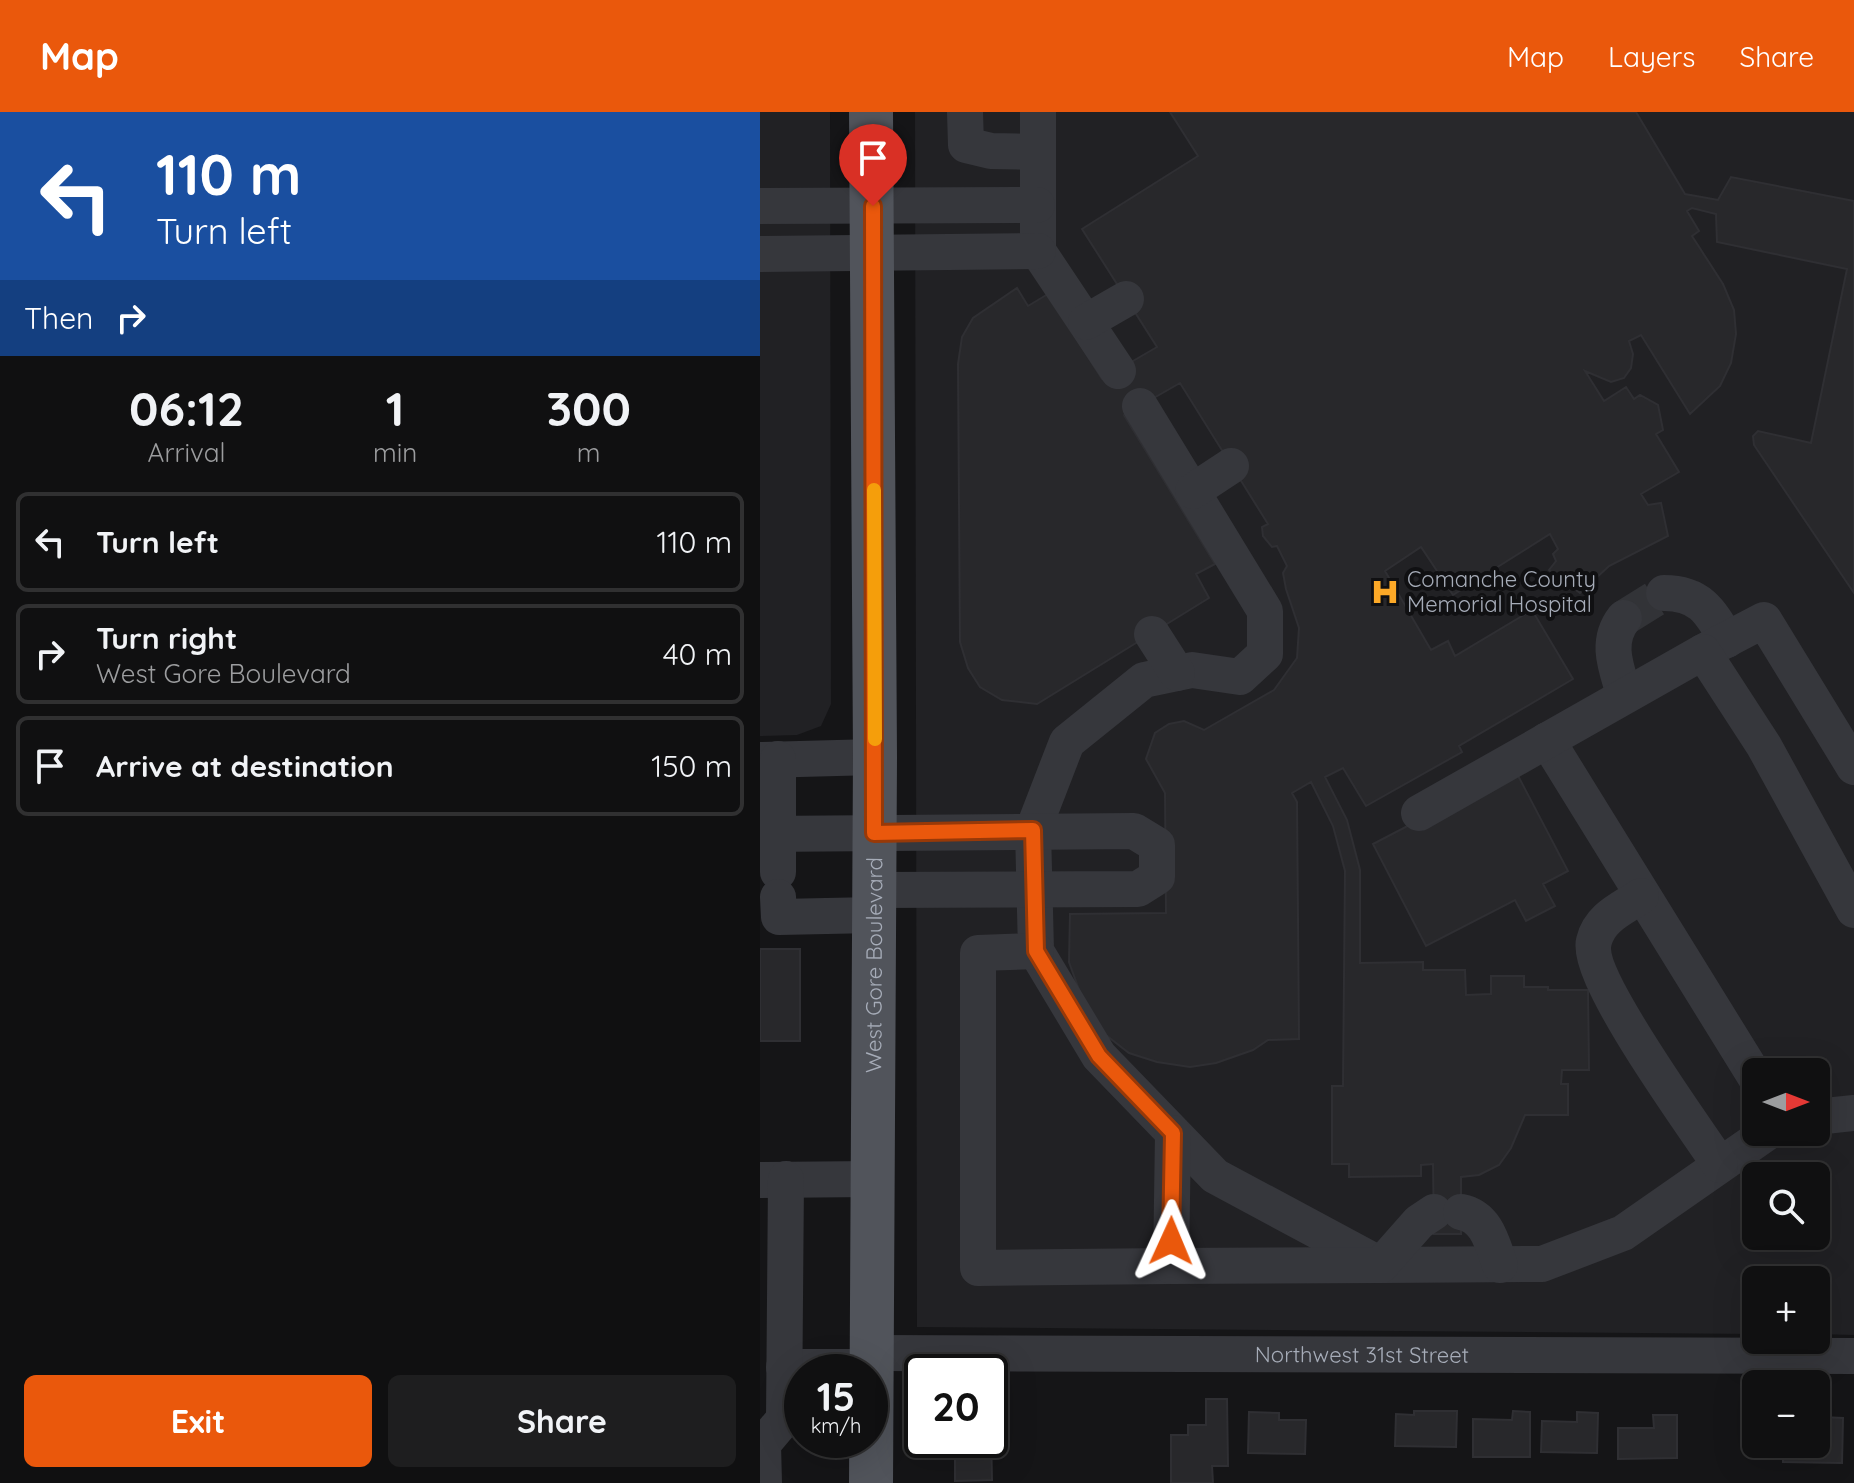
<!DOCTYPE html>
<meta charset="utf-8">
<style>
:root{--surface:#101011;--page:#1e1e1f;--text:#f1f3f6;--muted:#9c9d9f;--line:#303031;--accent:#ea580c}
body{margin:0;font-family:Quicksand,sans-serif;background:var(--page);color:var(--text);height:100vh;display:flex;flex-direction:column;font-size:30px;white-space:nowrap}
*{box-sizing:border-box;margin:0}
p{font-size:26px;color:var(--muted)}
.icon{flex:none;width:44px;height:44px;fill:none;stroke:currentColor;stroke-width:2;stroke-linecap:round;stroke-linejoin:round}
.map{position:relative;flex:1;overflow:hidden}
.details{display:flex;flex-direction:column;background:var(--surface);width:760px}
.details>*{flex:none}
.hud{background:#1a4fa0;color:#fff;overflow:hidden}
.needle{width:52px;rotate:90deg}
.tools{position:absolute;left:982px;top:946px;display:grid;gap:16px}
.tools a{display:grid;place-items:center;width:88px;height:88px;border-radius:12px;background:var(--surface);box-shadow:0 8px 32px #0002,0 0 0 2px var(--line);font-size:40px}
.speed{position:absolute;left:24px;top:1242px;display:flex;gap:16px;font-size:40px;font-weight:700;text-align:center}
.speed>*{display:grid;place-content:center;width:104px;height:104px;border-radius:50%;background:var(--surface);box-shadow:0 8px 32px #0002,0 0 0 2px var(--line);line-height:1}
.speed small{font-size:20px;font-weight:400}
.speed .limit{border:4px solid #111;border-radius:12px;background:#fff;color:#111}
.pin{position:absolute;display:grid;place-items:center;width:68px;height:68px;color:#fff;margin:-82px -34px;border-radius:50% 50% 50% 0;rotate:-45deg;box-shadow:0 0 8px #0007}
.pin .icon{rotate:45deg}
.me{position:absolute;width:88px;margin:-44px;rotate:1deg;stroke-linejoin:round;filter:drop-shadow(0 0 6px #0008)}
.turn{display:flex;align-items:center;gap:28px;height:168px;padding:0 24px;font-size:36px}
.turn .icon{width:104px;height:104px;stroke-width:2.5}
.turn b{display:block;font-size:56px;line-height:68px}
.then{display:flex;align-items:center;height:76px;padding:0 24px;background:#0003;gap:16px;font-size:30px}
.eta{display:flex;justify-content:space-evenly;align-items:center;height:136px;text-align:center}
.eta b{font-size:48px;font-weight:700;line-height:56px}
.cta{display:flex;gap:16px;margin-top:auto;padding:16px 24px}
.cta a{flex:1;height:92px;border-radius:12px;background:var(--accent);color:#fff;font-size:32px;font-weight:700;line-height:92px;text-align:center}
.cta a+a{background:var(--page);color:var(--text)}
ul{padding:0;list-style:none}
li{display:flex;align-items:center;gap:24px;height:100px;margin:0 16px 12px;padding:0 8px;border:4px solid var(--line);border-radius:12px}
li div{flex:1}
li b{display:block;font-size:30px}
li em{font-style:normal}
header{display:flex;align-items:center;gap:48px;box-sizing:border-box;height:112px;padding:0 40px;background:var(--accent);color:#fff}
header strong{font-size:38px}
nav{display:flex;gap:44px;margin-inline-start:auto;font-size:28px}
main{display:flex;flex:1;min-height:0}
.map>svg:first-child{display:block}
</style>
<header>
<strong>Map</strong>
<nav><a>Map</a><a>Layers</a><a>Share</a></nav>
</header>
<main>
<section class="details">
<div class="hud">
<div class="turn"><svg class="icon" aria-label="left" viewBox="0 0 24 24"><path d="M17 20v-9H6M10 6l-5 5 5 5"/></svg><div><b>110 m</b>Turn left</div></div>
<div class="then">Then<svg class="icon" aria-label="right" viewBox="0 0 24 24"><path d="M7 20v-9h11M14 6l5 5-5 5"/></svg></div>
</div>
<div class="eta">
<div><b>06:12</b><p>Arrival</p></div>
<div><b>1</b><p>min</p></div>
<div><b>300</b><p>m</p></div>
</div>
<ul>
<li><svg class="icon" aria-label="left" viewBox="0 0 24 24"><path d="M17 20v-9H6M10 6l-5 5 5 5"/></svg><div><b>Turn left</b></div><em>110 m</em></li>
<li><svg class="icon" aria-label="right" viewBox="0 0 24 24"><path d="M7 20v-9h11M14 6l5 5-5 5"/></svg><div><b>Turn right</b><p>West Gore Boulevard</p></div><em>40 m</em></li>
<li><svg class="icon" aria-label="arrive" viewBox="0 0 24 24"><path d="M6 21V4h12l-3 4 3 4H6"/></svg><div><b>Arrive at destination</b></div><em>150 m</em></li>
</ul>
<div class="cta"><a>Exit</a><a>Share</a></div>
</section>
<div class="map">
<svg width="1094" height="1371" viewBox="0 0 1094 1371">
<rect width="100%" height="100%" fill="#151517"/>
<!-- built -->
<path fill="#212124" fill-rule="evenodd" d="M0 0H70L71 592 61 614 37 623 0 624Z
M155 0H1094V1223L1056 1222V1168H996V1222L157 1215ZM996 960H1056V1020H996ZM996 1064H1056V1124H996Z"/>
<!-- building -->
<path fill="#28282b" stroke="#2f2f33" stroke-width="2" d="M410 0H876L925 82 958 88 971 65 1094 89V481L994 333 993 324 998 319 1051 331 1087 157 957 130 956 102 932 96 927 99 939 119 932 124 963 172 974 198 976 222 971 251 960 274 930 302 881 223 869 229 873 242 871 256 864 266 851 270 825 259 844 289 866 275 874 287 880 283 898 293 903 318 896 322 919 360 881 382 888 393 901 391 908 424 849 454 820 481 789 458 796 449 793 442 798 437 790 422 693 483 661 435 625 459 671 538 688 529 695 544 772 498 813 567 699 634 702 640 606 694 583 656 565 665 587 708 600 758V851L663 850V858H705L706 883 731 882V864H764V875H788V878H828L829 958H802L801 972H808V1003H765L751 1036 739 1053 719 1063 701 1065V1122H674L673 1052 661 1053V1064L589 1065V1052H572V974H583L585 759 573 714 551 670 532 681 537 690 539 927 508 928 493 938 456 951 430 955 397 950 369 941 342 920 322 886 309 850 310 802 406 801 405 681 386 647 395 621 409 612 424 609 444 618 514 578 537 546 539 516 526 477 523 461 527 454 517 434 512 435 503 424 502 415 508 412 420 271 364 303 455 452 436 462 449 486 277 592 242 588 220 575 208 556 200 530 198 252 202 225 213 206 257 176 268 194 288 182 342 267 397 235 322 117 438 44Z
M755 658 808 759 783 772 795 794 766 809 755 788 666 834 613 732Z
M0 837H40V929H0Z
M230 1274 232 1368 195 1369V1338L166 1339V1328H230Z
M446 1287H467L468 1354H452L453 1371H411V1323H428V1313H446Z
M654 1299H697L696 1335 635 1334 636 1302 654 1303Z
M753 1299 770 1300V1345H713V1307L752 1308Z
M489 1300 519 1301V1308H546L545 1342 488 1341Z
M817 1300 838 1301 837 1341 781 1340 782 1309 817 1310Z
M893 1303H917V1346L858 1347V1316H894Z
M1061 1305 1083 1306 1082 1351 1023 1350V1332H1056Z"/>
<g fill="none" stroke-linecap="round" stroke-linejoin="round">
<!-- minor-tunnel -->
<path stroke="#323337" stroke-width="36" stroke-dasharray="36 18" stroke-linecap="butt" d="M864 506 904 481"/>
<!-- minor -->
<g stroke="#36373c" stroke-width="36">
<path d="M205 0 206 33 231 39 277 40"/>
<path d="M278 0V139L358 259"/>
<path d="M0 94 277 93"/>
<path d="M0 142 278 139"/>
<path d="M326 210 366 187"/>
<path d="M380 294 505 499V542L480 565 432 558 384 568 307 630 273 718 276 839 339 944 455 1064 621 1153 782 1152 863 1121 1008 1020"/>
<path d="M433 379 471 354"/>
<path d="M904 481C940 481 950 499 967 528"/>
<path d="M864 506C845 530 856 555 864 582"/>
<path d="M392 522 417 561"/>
<path d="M943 540 1004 508 1094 655"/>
<path d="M787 628 996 966"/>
<path d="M0 648 115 645"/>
<path d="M659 701 943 540 1004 634 1094 798"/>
<path d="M0 722 374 719 397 733V765L378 777 114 778"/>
<path d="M18 760V647"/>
<path d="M881 784C862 797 840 805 834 829 824 864 936 1017 960 1053"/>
<path d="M18 785 19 805 114 803"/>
<path d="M276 839 218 841V1156L411 1154"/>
<path d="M1056 1005 1094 1001"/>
<path d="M413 1021 411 1154 621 1153 659 1110 674 1100"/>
<path d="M0 1068 113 1067"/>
<path d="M701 1100C727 1105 732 1131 740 1153"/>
<path id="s1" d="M112 1241 1094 1244"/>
<path d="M24 1255H111"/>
<path d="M4 1371 3 1332 24 1307 26 1067"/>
</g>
<!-- major -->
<path stroke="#51545b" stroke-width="44" id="s2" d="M111 1371 115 645 111 0"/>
</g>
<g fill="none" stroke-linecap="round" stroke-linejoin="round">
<defs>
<path id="route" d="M113 94 114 721 273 718 276 839 339 944 413 1021 411 1129"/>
</defs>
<!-- route casing -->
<use href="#route" stroke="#983908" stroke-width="20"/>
<!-- route -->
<use href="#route" stroke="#ea580c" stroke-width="14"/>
<!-- slow -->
<path stroke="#f59e0b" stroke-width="14" d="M114 378 115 627"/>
</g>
<!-- icons -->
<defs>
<symbol id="hospital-bare" viewBox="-9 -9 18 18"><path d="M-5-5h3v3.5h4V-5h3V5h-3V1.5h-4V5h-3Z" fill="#fda927" stroke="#101012" stroke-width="2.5" paint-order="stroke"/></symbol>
</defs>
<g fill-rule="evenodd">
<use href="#hospital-bare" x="605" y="460" width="40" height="40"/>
</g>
<g text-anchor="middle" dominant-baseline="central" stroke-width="8" stroke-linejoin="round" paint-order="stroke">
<!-- poi labels -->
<g font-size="22" fill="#a6acb8" stroke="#101012" text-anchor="start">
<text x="647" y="467">Comanche County<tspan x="647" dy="25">Memorial Hospital</tspan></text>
</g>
<!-- street labels -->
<g font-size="22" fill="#a6acb8" stroke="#101012">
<text stroke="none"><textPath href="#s2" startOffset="518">West Gore Boulevard</textPath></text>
<text stroke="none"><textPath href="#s1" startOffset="490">Northwest 31st Street</textPath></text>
</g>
</g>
</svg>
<div class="tools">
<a><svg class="needle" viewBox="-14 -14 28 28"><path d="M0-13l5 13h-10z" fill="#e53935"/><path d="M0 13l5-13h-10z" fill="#9c9d9f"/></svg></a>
<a><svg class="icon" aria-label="search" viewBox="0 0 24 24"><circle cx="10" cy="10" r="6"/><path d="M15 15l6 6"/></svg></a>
<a>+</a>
<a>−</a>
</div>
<div class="speed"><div>15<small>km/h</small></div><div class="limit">20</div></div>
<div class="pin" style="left:113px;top:94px;background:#d93025"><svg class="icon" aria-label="arrive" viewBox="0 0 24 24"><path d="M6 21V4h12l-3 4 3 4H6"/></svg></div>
<svg class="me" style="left:411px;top:1129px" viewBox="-20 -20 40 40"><path d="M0-17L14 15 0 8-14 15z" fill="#ea580c" stroke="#fff" stroke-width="4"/></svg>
</div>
</main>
